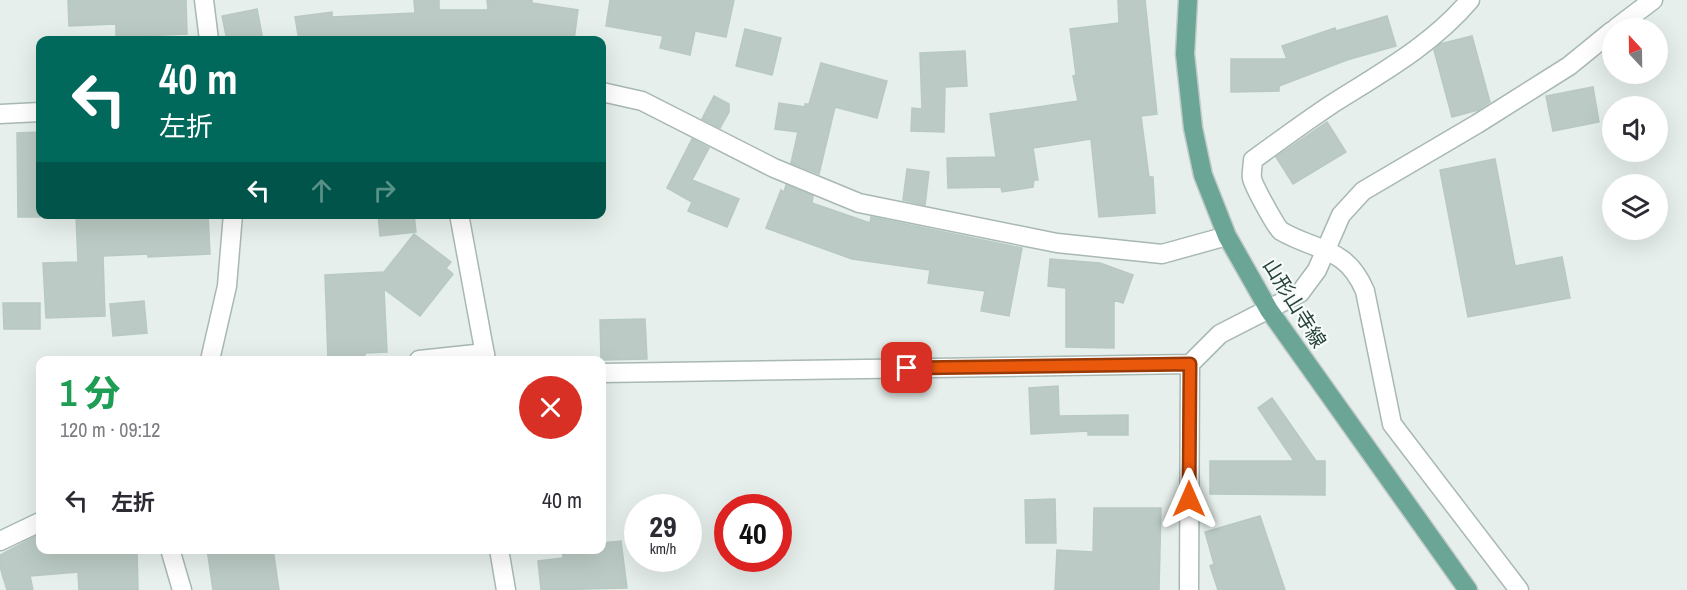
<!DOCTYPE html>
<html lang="ja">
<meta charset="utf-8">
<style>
:root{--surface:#fff;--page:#f2f2f3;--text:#2b2b33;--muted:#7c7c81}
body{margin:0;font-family:"Archivo Narrow","Noto Sans JP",sans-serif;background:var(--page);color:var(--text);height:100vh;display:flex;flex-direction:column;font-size:22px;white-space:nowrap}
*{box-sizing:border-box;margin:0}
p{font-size:20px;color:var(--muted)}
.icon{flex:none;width:33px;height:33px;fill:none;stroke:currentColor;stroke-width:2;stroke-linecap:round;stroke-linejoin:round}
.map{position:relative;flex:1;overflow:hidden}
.side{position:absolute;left:36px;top:356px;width:570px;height:198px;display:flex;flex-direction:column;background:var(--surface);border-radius:12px;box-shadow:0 6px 24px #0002}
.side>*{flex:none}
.banner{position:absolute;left:36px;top:36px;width:570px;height:183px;border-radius:12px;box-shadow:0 6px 24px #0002;background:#00695c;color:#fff;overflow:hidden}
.needle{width:39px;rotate:338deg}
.fabs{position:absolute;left:1602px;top:18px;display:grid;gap:12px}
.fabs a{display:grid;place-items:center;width:66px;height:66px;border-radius:50%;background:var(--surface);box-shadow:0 6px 24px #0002;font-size:30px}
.speed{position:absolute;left:624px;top:494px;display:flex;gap:12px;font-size:30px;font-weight:700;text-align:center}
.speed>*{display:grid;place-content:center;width:78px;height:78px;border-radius:50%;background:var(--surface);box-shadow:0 6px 24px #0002;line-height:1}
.speed small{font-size:15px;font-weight:400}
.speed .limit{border:9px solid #d22;background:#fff;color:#111}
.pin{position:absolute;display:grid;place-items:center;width:51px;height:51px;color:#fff;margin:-26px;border-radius:12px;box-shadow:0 3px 9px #0006}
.me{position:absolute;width:66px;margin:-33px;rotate:0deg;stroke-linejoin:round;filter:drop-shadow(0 0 4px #0008)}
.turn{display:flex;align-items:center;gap:21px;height:126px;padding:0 24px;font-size:27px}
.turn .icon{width:78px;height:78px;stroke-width:2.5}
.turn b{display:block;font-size:42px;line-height:51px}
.lanes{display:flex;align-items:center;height:57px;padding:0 24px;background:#0003;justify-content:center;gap:30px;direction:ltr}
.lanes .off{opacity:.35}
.round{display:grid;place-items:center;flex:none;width:63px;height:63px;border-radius:32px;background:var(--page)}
.headline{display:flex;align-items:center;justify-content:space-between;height:102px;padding:0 24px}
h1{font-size:36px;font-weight:800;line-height:45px;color:#1e9e55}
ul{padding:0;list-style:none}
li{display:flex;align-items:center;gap:18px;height:84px;padding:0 24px}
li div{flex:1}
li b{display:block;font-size:22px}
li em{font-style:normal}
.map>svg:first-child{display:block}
</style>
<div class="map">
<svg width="1687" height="590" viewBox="0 0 1687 590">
<rect width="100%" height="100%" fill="#e6efeb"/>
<!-- building -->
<path fill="#bbcac4" stroke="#b8c9c2" stroke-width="1.5" d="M68 0H186L187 34 116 37V24L69 26Z
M414 0H439V10H488L487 0H532V3L578 10 574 40H536V36L472 40H299L295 17 332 12V17L415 13Z
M610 0H734L726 37 695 31 690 55 660 48 663 36 606 26Z
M1118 0H1145L1157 114 1141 116 1149 177H1153L1155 213 1099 217 1091 139 1033 148 1038 180H1034L1033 187 1002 192 1001 187 948 188 947 158 996 157 990 114 1078 101 1073 76 1076 75 1070 29 1119 23Z
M257 9 263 40H227L222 16Z
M1387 16 1396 46 1347 60 1279 86V91L1231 92V59H1287L1282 46 1335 28 1336 31Z
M745 29 781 38 772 75 736 66Z
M1472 36 1490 102 1478 110 1452 117 1434 50 1440 44Z
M965 51 967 86 945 87 944 132 911 131 912 108 922 109 920 53Z
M821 63 887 81 877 118 835 107 819 174 791 163 798 132 775 129 779 103 805 107V104H809Z
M1593 87 1599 122 1553 131 1546 96Z
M714 96 729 104V112L720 128 702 119Z
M1327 122 1346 152 1293 184 1276 157Z
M40 132V217H18L17 133Z
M692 139 709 148 692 180 739 199 727 227 688 211 692 202 667 188Z
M1495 159 1515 266 1562 257 1570 298 1468 317 1440 170Z
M907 169 929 172 925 205 903 200Z
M786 185 813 196 812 203 870 223 871 217 1022 248 1009 316 981 311 985 291 928 283 930 270 852 259 766 228 781 190 784 192Z
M208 214 210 254 148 257V254L103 256 105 316 46 318 43 263 78 262 76 215Z
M378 214H414L416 232 380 236Z
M414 234 451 262 446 268 453 274 420 316 384 289 387 352 365 353V360H328L325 275 384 272Z
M1050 259 1100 263 1133 275 1123 303 1114 300V348L1066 347V288L1048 286Z
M144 301 147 333 113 336 110 304Z
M3 303H40V329H4Z
M645 319 647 359 601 360 600 320Z
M1058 386 1059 416 1128 415V435H1088V431L1031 434 1029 388Z
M1272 398 1316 461H1325V495L1210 494V461H1294L1258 408Z
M1055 499 1056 543H1026L1025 500Z
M1094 508H1161L1159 590H1055L1057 550 1093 552Z
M1260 516 1285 590H1218L1210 566 1214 564 1205 532Z
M40 534V549H137L138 590H79L78 572 30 576 33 590H7L0 567V555Z
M621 541 627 588 541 590 538 561 563 558 562 549H602V543Z
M207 549H273L279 590H213Z"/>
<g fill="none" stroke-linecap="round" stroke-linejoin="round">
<defs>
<path id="minor" d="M204 0 209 40
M1470 0C1432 45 1381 73 1332 104 1305 122 1279 141 1253 160 1253 165 1251 173 1252 178 1253 185 1276 227 1281 231 1317 252 1346 246 1365 291L1392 424 1519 590
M1616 28 1653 0
M602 92 642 101 774 168 859 203 1057 243 1162 254 1227 236
M0 114 40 112
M459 214 486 360
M210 360 227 286 233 214
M419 360 485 353
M602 373 1190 364
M0 541 40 522
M170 549 182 590
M499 549 506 590
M1189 590 1190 364 1220 334 1300 293 1317 270 1341 215 1363 191 1477 124 1569 66 1612 31"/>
<path id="major" d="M1188 0 1185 54 1193 128 1203 175 1227 236 1269 310 1468 590"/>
</defs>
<!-- minor casing -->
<use href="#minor" stroke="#a8b8b2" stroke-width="21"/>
<!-- major casing -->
<use href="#major" stroke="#c2cac8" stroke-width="21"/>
<!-- minor -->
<use href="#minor" stroke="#fff" stroke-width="18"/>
<!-- major -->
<use href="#major" stroke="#6aa596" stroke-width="18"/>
</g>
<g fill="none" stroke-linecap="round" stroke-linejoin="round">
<defs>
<path id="route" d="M907 368 1190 364 1189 499"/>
</defs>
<!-- route casing -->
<use href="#route" stroke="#983908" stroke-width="15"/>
<!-- route -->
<use href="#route" stroke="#ea580c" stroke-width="10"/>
</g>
<g text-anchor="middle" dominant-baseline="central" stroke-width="4.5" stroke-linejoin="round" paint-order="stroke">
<!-- street labels -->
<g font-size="20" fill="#24423a" stroke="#f7fbf9">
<text transform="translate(1295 303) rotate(58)">山形山寺線</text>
</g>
</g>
</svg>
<div class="fabs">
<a><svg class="needle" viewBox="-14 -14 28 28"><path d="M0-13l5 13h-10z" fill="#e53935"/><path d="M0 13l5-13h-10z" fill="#7c7c81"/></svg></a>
<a><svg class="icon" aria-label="sound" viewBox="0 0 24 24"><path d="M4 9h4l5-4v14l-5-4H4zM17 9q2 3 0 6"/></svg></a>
<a><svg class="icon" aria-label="layers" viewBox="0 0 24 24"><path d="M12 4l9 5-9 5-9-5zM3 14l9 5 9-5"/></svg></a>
</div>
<div class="speed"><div>29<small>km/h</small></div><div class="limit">40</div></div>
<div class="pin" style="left:907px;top:368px;background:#d93025"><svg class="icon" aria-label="arrive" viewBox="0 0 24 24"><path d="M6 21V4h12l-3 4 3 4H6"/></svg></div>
<svg class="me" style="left:1189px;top:499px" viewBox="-20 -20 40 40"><path d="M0-17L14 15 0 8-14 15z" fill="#ea580c" stroke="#fff" stroke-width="4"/></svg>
<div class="banner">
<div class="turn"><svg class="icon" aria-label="left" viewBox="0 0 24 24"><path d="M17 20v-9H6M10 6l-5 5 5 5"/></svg><div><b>40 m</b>左折</div></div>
<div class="lanes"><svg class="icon" aria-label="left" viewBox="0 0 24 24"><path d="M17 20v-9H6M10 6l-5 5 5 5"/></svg><svg class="icon off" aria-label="ahead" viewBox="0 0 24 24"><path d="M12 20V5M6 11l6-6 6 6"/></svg><svg class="icon off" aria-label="right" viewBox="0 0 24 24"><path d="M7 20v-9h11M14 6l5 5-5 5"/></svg></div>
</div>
<section class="side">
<div class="headline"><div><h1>1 分</h1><p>120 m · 09:12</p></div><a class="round" style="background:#d93025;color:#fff"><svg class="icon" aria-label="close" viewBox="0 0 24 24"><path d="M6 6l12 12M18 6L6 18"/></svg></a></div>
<ul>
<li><svg class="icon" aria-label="left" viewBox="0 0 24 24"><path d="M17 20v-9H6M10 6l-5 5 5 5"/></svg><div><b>左折</b></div><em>40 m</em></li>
</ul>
</section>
</div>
